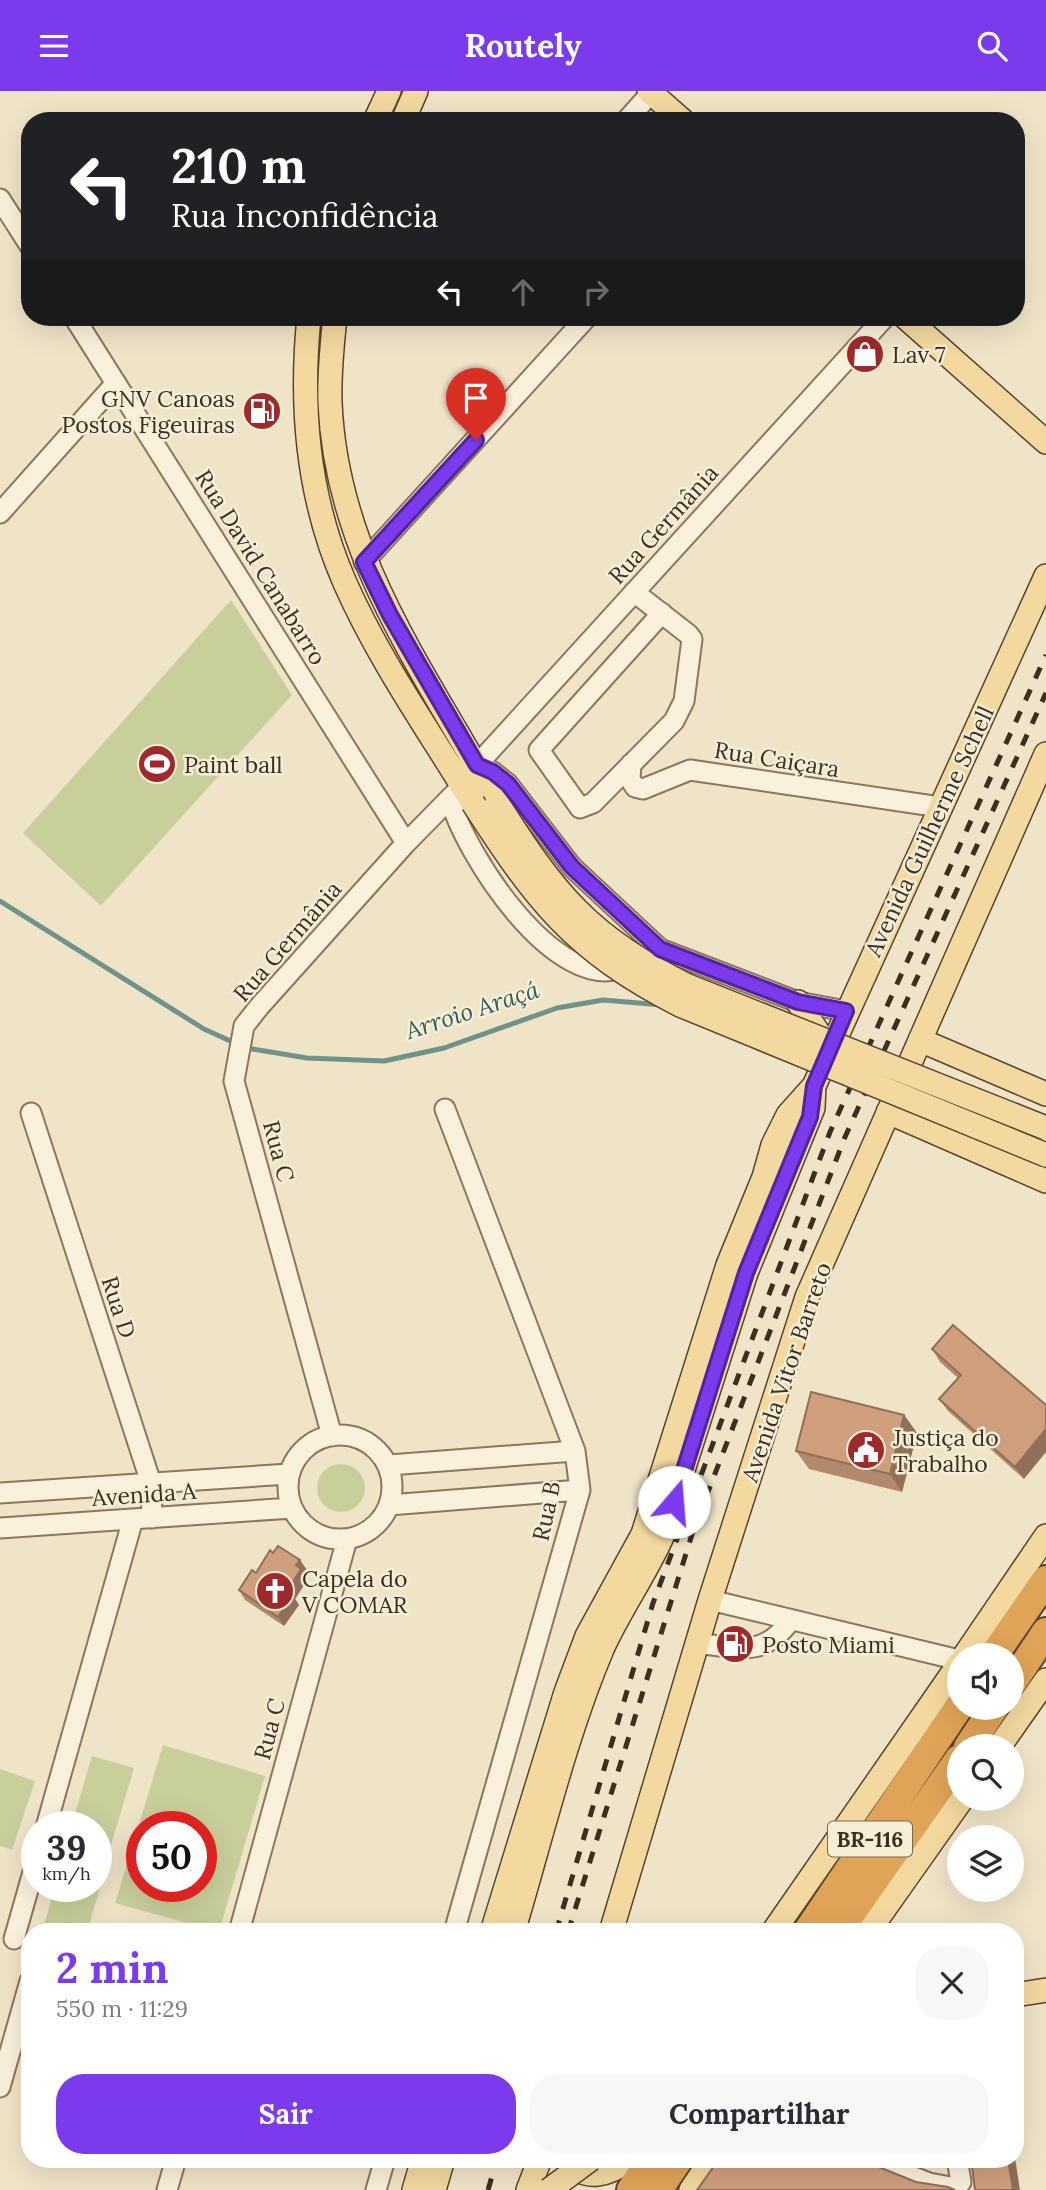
<!DOCTYPE html>
<html lang="pt">
<meta charset="utf-8">
<style>
:root{--surface:#fff;--page:#f7f7f7;--text:#2b2b33;--muted:#7c7c81;--accent:#7c3aed}
body{margin:0;font-family:Lora,serif;background:var(--page);color:var(--text);height:100vh;display:flex;flex-direction:column;font-size:26px;white-space:nowrap}
*{box-sizing:border-box;margin:0}
p{font-size:23px;color:var(--muted)}
.icon{flex:none;width:38px;height:38px;fill:none;stroke:currentColor;stroke-width:2;stroke-linecap:round;stroke-linejoin:round}
.map{position:relative;flex:1;overflow:hidden}
.sheet{position:absolute;left:21px;top:1832px;width:1003px;height:245px;display:flex;flex-direction:column;background:var(--surface);border-radius:28px;box-shadow:0 7px 28px #0002}
.sheet>*{flex:none}
.banner{position:absolute;left:21px;top:21px;width:1004px;height:214px;border-radius:28px;box-shadow:0 7px 28px #0002;background:#202124;color:#fff;overflow:hidden}
.controls{position:absolute;left:947px;top:1552px;display:grid;gap:14px}
.controls a{display:grid;place-items:center;width:77px;height:77px;border-radius:50%;background:var(--surface);box-shadow:0 7px 28px #0002;font-size:35px}
.speed{position:absolute;left:21px;top:1720px;display:flex;gap:14px;font-size:35px;font-weight:700;text-align:center}
.speed>*{display:grid;place-content:center;width:91px;height:91px;border-radius:50%;background:var(--surface);box-shadow:0 7px 28px #0002;line-height:1}
.speed small{font-size:18px;font-weight:400}
.speed .limit{border:10px solid #d22;background:#fff;color:#111}
.pin{position:absolute;display:grid;place-items:center;width:60px;height:60px;color:#fff;margin:-72px -30px;border-radius:50% 50% 50% 0;rotate:-45deg;box-shadow:0 0 7px #0007}
.pin .icon{rotate:45deg}
.me{position:absolute;width:77px;margin:-38px;rotate:18deg;stroke-linejoin:round;filter:drop-shadow(0 0 5px #0008)}
.turn{display:flex;align-items:center;gap:24px;height:147px;padding:0 35px;font-size:32px}
.turn .icon{width:91px;height:91px;stroke-width:2.5}
.turn b{display:block;font-size:49px;line-height:60px}
.lanes{display:flex;align-items:center;height:66px;padding:0 35px;background:#0003;justify-content:center;gap:35px;direction:ltr}
.lanes .off{opacity:.35}
.round{display:grid;place-items:center;flex:none;width:74px;height:74px;border-radius:28px;background:var(--page)}
.head{display:flex;align-items:center;justify-content:space-between;height:119px;padding:0 35px}
h1{font-size:42px;font-weight:700;line-height:52px;color:var(--accent)}
.primary-button{display:flex;gap:14px;margin-top:auto;padding:14px 35px}
.primary-button a{flex:1;height:80px;border-radius:28px;background:var(--accent);color:#fff;font-size:28px;font-weight:700;line-height:80px;text-align:center}
.primary-button a+a{background:var(--page);color:var(--text)}
header{display:flex;justify-content:space-between;align-items:center;height:91px;padding:0 35px;background:var(--accent);color:#fff;font-size:32px;font-weight:700}
.map>svg:first-child{display:block}
</style>
<header><svg class="icon" aria-label="menu" viewBox="0 0 24 24"><path d="M4 6h16M4 12h16M4 18h16"/></svg>Routely<svg class="icon" aria-label="search" viewBox="0 0 24 24"><circle cx="10" cy="10" r="6"/><path d="M15 15l6 6"/></svg></header>
<div class="map">
<svg width="1046" height="2099" viewBox="0 0 1046 2099">
<rect width="100%" height="100%" fill="#f0e4c8"/>
<!-- green -->
<path fill="#c9cf9b" fill-rule="evenodd" d="M231 509 292 604 101 815 23 742Z
M317 1397a24 24 0 1 1 48 0a24 24 0 1 1-48 0Z
M163 1654 265 1685 219 1841 115 1812ZM201 1736V1796H142V1736Z
M92 1665 134 1677 109 1761 96 1757V1736H71Z
M0 1678 35 1690 12 1759 0 1755Z
M96 1761 109 1765 87 1841H58L43 1837 55 1796H96Z"/>
<g fill="none" stroke-linecap="round" stroke-linejoin="round">
<!-- stream -->
<path stroke="#6f938a" stroke-width="5" d="M0 810 204 938 237 953
M246 957 307 967 384 970 444 957 557 917 603 909 662 914"/>
<defs>
<path id="minor" d="M626 30 651 2
M0 108 30 155
M74 226 406 752
M0 422 116 292
M364 471 587 226
M634 501 688 543 692 548 684 610 674 630 593 712 580 717 539 659 662 522
M631 673 630 688 635 696 643 698 690 679 940 716
M450 707C464 762 556 905 625 876
M846 920 798 911 660 858 572 776 508 693 493 681 477 674 885 226
M445 1018 575 1360 580 1399 454 1841
M31 1022 151 1392 152 1427
M288 1396a52 52 0 1 1 104 0a52 52 0 1 1-104 0Z
M332 1345 234 990 244 935 259 916 406 752 462 695
M389 1374 575 1360
M0 1402 289 1383
M389 1414 580 1399
M0 1437 292 1417
M710 1509 959 1569
M697 1552C738 1557 763 1567 790 1530
M46 1736 133 1428
M239 1841 347 1448
M14 1848 37 1767
M0 1996 30 1890
M868 2068 929 2092 956 2097 961 2091 957 2068
M167 2099 176 2068
M376 2099 385 2068"/>
<path id="major" d="M649 0 683 30
M375 30 389 0
M403 30 416 0
M309 226C300 315 308 408 345 492 379 569 429 640 473 712
M335 226C332 254 329 283 330 311 336 465 426 582 497 711
M905 226 1046 351
M798 911 829 958
M920 949 1046 1003
M888 1021 1046 1090
M965 1564 1046 1445
M999 1656 1046 1589
M492 1841 566 1601 587 1545 643 1443 728 1174 764 1086 773 1054 788 1024 814 995
M513 1841C541 1748 565 1645 603 1556 620 1519 644 1485 661 1448L746 1182 813 1017 814 995 1046 485
M611 1841 710 1509 807 1206 1046 663
M773 1841 959 1573
M868 1841 962 1708
M1015 1904 1046 1899
M566 2068C585 2093 610 2083 630 2068
M414 2099 423 2068
M434 2099 443 2068
M528 2099 540 2068
M691 2099 712 2068"/>
<path id="highway" d="M994 1564 1046 1489
M1012 1592 1046 1541
M968 1656 994 1617
M807 1841 959 1616
M838 1841 959 1668
M631 2099 652 2068
M658 2099 679 2068"/>
</defs>
<!-- minor casing -->
<use href="#minor" stroke="#8d765c" stroke-width="23"/>
<!-- major casing -->
<use href="#major" stroke="#5b4430" stroke-width="26"/>
<!-- highway casing -->
<use href="#highway" stroke="#5b4430" stroke-width="32"/>
<!-- minor -->
<use href="#minor" stroke="#faf1dc" stroke-width="19"/>
<!-- major -->
<use href="#major" stroke="#f3d9a0" stroke-width="23"/>
<!-- highway -->
<use href="#highway" stroke="#e0a458" stroke-width="28"/>
<!-- rail -->
<path stroke="#3d2e20" stroke-width="5" stroke-dasharray="12 12" stroke-linecap="butt" d="M556 1841 653 1512 830 1041 1046 564
M568 1841 694 1437 845 1046 1046 602
M488 2099 497 2068"/>
<defs>
<path id="major-bridge" d="M497 711C554 802 590 847 688 895L1046 1037
M473 712C536 810 574 860 680 914L1046 1064
M549 2099 591 2068"/>
</defs>
<!-- major-bridge casing -->
<use href="#major-bridge" stroke="#5b4430" stroke-width="26" stroke-linecap="butt"/>
<!-- major-bridge -->
<use href="#major-bridge" stroke="#f3d9a0" stroke-width="23"/>
</g>
<!-- wall -->
<path fill="#b2896c" d="M953 1234 1024 1388 948 1320 939 1308 958 1287 940 1271 932 1258Z
M904 1324 917 1342 902 1401 809 1378 796 1360Z
M307 1479 304 1482 308 1488 295 1508 299 1514 284 1535 245 1509 239 1499Z"/>
<!-- shaded-wall -->
<path fill="#916f58" d="M904 1324 917 1342 902 1401 890 1383Z
M1046 1338V1361L1024 1388 1015 1376Z
M300 1469 307 1479 304 1482 308 1488 295 1508 299 1514 284 1535 278 1526 296 1474Z
M1015 2067 1020 2099H1013L1008 2068H1015Z"/>
<!-- building -->
<path fill="#cf9f7d" stroke="#916f58" stroke-width="2" d="M953 1234 1046 1314V1338L1015 1376 939 1308 961 1284 932 1258Z
M811 1301 904 1324 890 1383 796 1360Z
M278 1455 300 1469 296 1474 301 1478 287 1501 292 1504 278 1526 239 1499 252 1479 256 1482 270 1459 273 1462Z
M719 2068H859L916 2091 948 2096 955 2099H697Z
M971 2068H1008L1013 2099H975Z"/>
<g fill="none" stroke-linecap="round" stroke-linejoin="round">
<defs>
<path id="route" d="M476 349 364 471 390 524 477 674 493 681 508 693 572 776 660 858 798 911 846 920 814 995 810 1026 746 1182 674 1411"/>
</defs>
<!-- route casing -->
<use href="#route" stroke="#51269a" stroke-width="18"/>
<!-- route -->
<use href="#route" stroke="#7c3aed" stroke-width="12"/>
</g>
<!-- icons -->
<defs>
<symbol id="shop-disc" viewBox="-11 -11 22 22"><circle r="9.5" fill="#9e2a2b" stroke="#f7eed8"/><path d="M-5-2.5h2.3a2.7 3.5 0 0 1 5.4 0H5L5.5 6h-11ZM-1.5-2.5h3a1.5 2.3 0 0 0-3 0Z" fill="#fff"/></symbol>
<symbol id="fuel-disc" viewBox="-11 -11 22 22"><circle r="9.5" fill="#9e2a2b" stroke="#f7eed8"/><path d="M-5.5-6h7V0h2V4h1.3V-2.5L3-4.5l.8-.8L6-3V5H2.5V1h-1V6h-7ZM-4.2-4.7v3.2H.2V-4.7Z" fill="#fff"/></symbol>
<symbol id="stadium-disc" viewBox="-11 -11 22 22"><circle r="9.5" fill="#9e2a2b" stroke="#f7eed8"/><path d="M0-5a6.5 5 0 1 0 0 10a6.5 5 0 1 0 0-10ZM-3.5-1.8h7v3.6h-7Z" fill="#fff"/></symbol>
<symbol id="civic-disc" viewBox="-11 -11 22 22"><circle r="9.5" fill="#9e2a2b" stroke="#f7eed8"/><path d="M-.6-6.5H3V-4.5H.6V-3L4-1V1h2V6H-6V1h2V-1L-.6-3ZM-1.2 2.5V6h2.4V2.5Z" fill="#fff"/></symbol>
<symbol id="church-disc" viewBox="-11 -11 22 22"><circle r="9.5" fill="#9e2a2b" stroke="#f7eed8"/><path d="M-1.2-6h2.4v3.5h3.3v2.4h-3.3V6h-2.4V-.1h-3.3v-2.4h3.3Z" fill="#fff"/></symbol>
</defs>
<g fill-rule="evenodd">
<use href="#shop-disc" x="843" y="241" width="44" height="44"/>
<use href="#fuel-disc" x="240" y="298" width="44" height="44"/>
<use href="#stadium-disc" x="135" y="651" width="44" height="44"/>
<use href="#civic-disc" x="844" y="1337" width="44" height="44"/>
<use href="#church-disc" x="253" y="1478" width="44" height="44"/>
<use href="#fuel-disc" x="713" y="1531" width="44" height="44"/>
</g>
<g text-anchor="middle" dominant-baseline="central" stroke-width="5" stroke-linejoin="round" paint-order="stroke">
<!-- shield labels -->
<rect fill="#f7eed8" stroke="#756857" stroke-width="2" x="828" y="1730.5" width="84" height="35" rx="5"/>
<g font-size="21" font-weight="bold" fill="#3d2e20">
<text x="870" y="1748">BR-116</text>
</g>
<!-- poi labels -->
<g font-size="23" fill="#3d2e20" stroke="#f7eed8" text-anchor="start">
<text x="892" y="263">Lav 7</text>
<text x="235" y="307" text-anchor="end">GNV Canoas<tspan x="235" dy="26">Postos Figeuiras</tspan></text>
<text x="184" y="673">Paint ball</text>
<text x="893" y="1346">Justiça do<tspan x="893" dy="26">Trabalho</tspan></text>
<text x="302" y="1487">Capela do<tspan x="302" dy="26">V COMAR</tspan></text>
<text x="762" y="1553">Posto Miami</text>
</g>
<!-- street labels -->
<g font-size="23" fill="#3d2e20" stroke="#f7eed8">
<text transform="translate(663 433) rotate(-48)">Rua Germânia</text>
<text transform="translate(261 476) rotate(58)">Rua David Canabarro</text>
<text transform="translate(777 668) rotate(9)">Rua Caiçara</text>
<text transform="translate(929 740) rotate(-65)">Avenida Guilherme Schell</text>
<text transform="translate(287 850) rotate(-49)">Rua Germânia</text>
<text transform="translate(279 1060) rotate(75)">Rua C</text>
<text transform="translate(119 1216) rotate(72)">Rua D</text>
<text transform="translate(786 1281) rotate(-71)">Avenida Vitor Barreto</text>
<text transform="translate(144 1403) rotate(-4)">Avenida A</text>
<text transform="translate(546 1420) rotate(-78)">Rua B</text>
<text transform="translate(269 1638) rotate(-75)">Rua C</text>
</g>
<!-- water labels -->
<g font-size="24" font-style="italic" fill="#2f5d5a" stroke="#f7eed8">
<text transform="translate(472 919) rotate(-18)">Arroio Araçá</text>
</g>
</g>
</svg>
<div class="controls">
<a><svg class="icon" aria-label="sound" viewBox="0 0 24 24"><path d="M4 9h4l5-4v14l-5-4H4zM17 9q2 3 0 6"/></svg></a>
<a><svg class="icon" aria-label="search" viewBox="0 0 24 24"><circle cx="10" cy="10" r="6"/><path d="M15 15l6 6"/></svg></a>
<a><svg class="icon" aria-label="layers" viewBox="0 0 24 24"><path d="M12 4l9 5-9 5-9-5zM3 14l9 5 9-5"/></svg></a>
</div>
<div class="speed"><div>39<small>km/h</small></div><div class="limit">50</div></div>
<div class="pin" style="left:476px;top:349px;background:#d93025"><svg class="icon" aria-label="arrive" viewBox="0 0 24 24"><path d="M6 21V4h12l-3 4 3 4H6"/></svg></div>
<svg class="me" style="left:674px;top:1411px" viewBox="-20 -20 40 40"><circle r="19" fill="#fff"/><path d="M0-13L10 11 0 6-10 11z" fill="#7c3aed"/></svg>
<div class="banner">
<div class="turn"><svg class="icon" aria-label="left" viewBox="0 0 24 24"><path d="M17 20v-9H6M10 6l-5 5 5 5"/></svg><div><b>210 m</b>Rua Inconfidência</div></div>
<div class="lanes"><svg class="icon" aria-label="left" viewBox="0 0 24 24"><path d="M17 20v-9H6M10 6l-5 5 5 5"/></svg><svg class="icon off" aria-label="ahead" viewBox="0 0 24 24"><path d="M12 20V5M6 11l6-6 6 6"/></svg><svg class="icon off" aria-label="right" viewBox="0 0 24 24"><path d="M7 20v-9h11M14 6l5 5-5 5"/></svg></div>
</div>
<section class="sheet">
<div class="head"><div><h1>2 min</h1><p>550 m · 11:29</p></div><a class="round"><svg class="icon" aria-label="close" viewBox="0 0 24 24"><path d="M6 6l12 12M18 6L6 18"/></svg></a></div>
<div class="primary-button"><a>Sair</a><a>Compartilhar</a></div>
</section>
</div>
